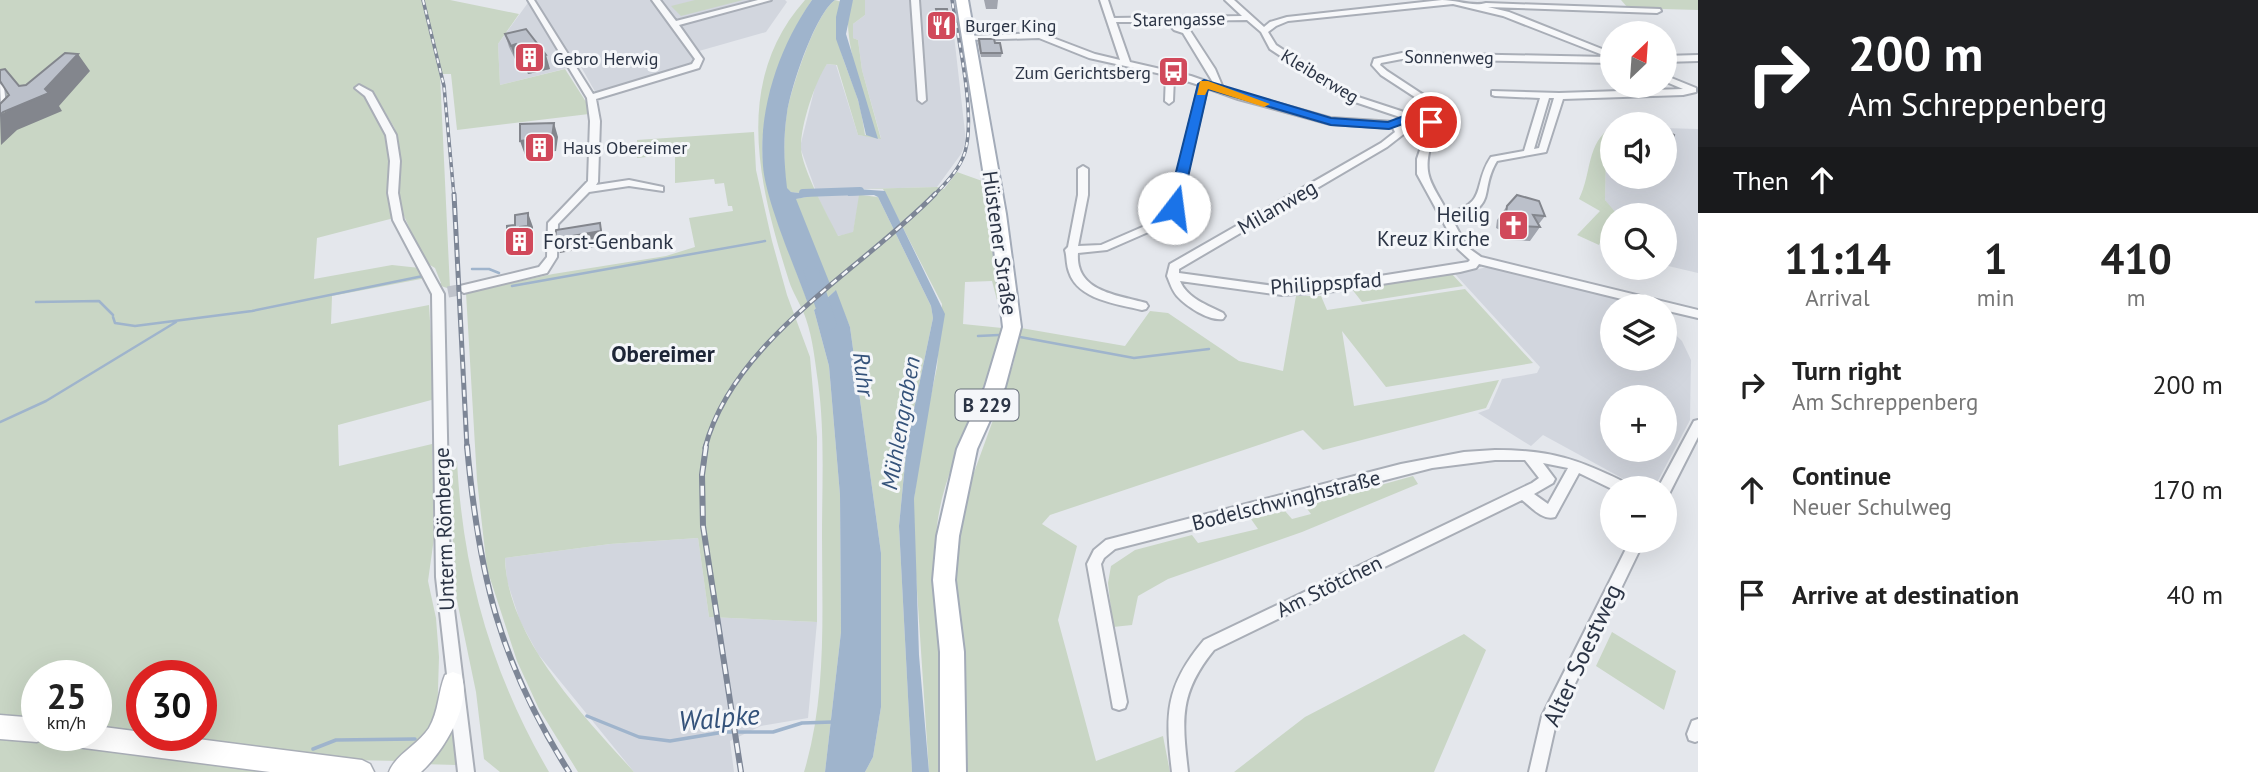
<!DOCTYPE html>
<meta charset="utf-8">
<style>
:root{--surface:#fff;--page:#f6f6f6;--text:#222;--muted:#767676}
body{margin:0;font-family:"PT Sans",sans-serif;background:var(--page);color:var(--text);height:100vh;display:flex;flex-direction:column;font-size:26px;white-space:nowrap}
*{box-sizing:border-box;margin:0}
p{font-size:23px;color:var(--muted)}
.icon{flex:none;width:38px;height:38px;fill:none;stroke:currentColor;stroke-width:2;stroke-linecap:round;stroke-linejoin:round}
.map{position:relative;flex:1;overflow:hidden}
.side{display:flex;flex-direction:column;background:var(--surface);width:560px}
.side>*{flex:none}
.top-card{background:#202124;color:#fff;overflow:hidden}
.needle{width:46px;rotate:25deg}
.controls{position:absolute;left:1600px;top:21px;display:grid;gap:14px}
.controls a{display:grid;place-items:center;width:77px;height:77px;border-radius:50%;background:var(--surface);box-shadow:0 7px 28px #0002;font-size:35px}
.speed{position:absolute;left:21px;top:660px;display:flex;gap:14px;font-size:35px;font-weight:700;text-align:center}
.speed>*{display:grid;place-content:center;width:91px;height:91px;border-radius:50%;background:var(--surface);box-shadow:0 7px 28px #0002;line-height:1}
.speed small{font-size:18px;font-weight:400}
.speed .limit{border:10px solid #d22;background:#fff;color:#111}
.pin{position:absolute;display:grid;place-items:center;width:60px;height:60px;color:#fff;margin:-30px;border:4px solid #fff;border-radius:50%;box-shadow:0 2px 7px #0007}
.me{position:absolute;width:77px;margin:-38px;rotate:15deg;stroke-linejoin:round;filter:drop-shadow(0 0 5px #0008)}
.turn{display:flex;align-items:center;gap:24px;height:147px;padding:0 35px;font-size:32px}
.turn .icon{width:91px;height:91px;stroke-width:2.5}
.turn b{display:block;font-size:49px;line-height:60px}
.then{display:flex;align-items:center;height:66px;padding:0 35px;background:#0003;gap:14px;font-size:26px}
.eta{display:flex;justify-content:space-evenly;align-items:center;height:119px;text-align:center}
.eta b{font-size:42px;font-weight:800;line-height:49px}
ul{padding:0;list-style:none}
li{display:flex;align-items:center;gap:21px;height:105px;padding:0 35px}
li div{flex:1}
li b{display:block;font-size:26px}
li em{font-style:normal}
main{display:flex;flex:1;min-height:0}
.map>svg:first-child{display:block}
</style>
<main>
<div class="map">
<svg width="1698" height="772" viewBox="0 0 1698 772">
<rect width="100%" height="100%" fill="#e4e7ec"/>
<!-- built -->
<path fill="#d2d6de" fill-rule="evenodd" d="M530 0H785L787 2 766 32 692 53 694 62 687 68 597 95 580 65 500 85 498 44Z
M865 0H950L966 141 961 154 937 187 861 189 853 233 837 236 818 197 800 147 817 79 827 64 836 65 858 135 881 138 862 70 858 40 853 38V24L865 15Z
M1664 128 1698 129V273L1664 265V215H1615L1605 200 1606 154 1612 146V177H1664Z
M1488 267 1616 298 1631 306H1612V359H1664V324L1682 341 1691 360 1690 420 1654 488 1631 483 1543 435 1531 446 1478 413 1489 409 1502 379 1537 373 1540 367 1455 274ZM1664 397V450H1612V397Z
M698 538 709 617 817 622 808 718 761 726 730 741 734 772H634L538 654 520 621 507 581 505 558 610 544Z"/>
<!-- green -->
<path fill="#c9d6c5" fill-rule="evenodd" d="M0 0H450L519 14 498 44 500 85 565 69 588 105 589 114 457 130 451 74H440L450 289 438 285 441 283 435 268 425 262 399 205 398 138 394 127 373 92 362 86 389 144 394 218 317 238 314 279 392 265 420 268 426 278 332 296 331 324 429 305 435 399 338 425 339 466 432 444 434 538 428 581 436 618 439 657 437 721 400 761 350 760 236 767 263 772H0ZM37 676H96V735H37ZM142 676H201V735H142Z
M695 0H743L681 16 671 6Z
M805 0H812C784 40 755 119 764 169 771 214 793 260 808 303L801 217 795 199 817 195 791 192 786 188C784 163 783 138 787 112 792 87 815 14 835 0L842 2C828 35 847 65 857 97 861 109 863 122 865 135H876C867 102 836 28 853 0H865V15L853 24V38L858 40 862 70 881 139 858 135 837 65 827 64C815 82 801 124 801 146 800 166 828 216 838 236L853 232 860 189 937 187 944 189 957 172 985 182 1001 301 997 300 992 281 965 282 963 324 1002 328C991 397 945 456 937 526 931 576 943 626 945 676 947 708 945 740 946 772H929L913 530 914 499 922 437 937 367 942 304 883 189H861V195L878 197 931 306 933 318 907 443 899 526 912 772H865L873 757 881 707V553L850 327 835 291 814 310 829 366 840 495 841 632 825 772H804C827 696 822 614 822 536 822 485 825 432 818 382 815 362 813 339 806 319 802 306 793 294 789 281 759 186 732 82 805 0Z
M1621 0H1698V10L1628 8Z
M1612 127V146L1606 154 1605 200 1616 213 1612 215 1599 245 1577 235 1600 211 1579 199C1592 173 1586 143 1612 127Z
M754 132 756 170 772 241 787 295 810 357 817 437V622L709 617 698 538 610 544 505 558C507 638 583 715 634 772H578L539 709 517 661 487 569 477 480 466 293 553 274 666 256 695 247 689 218 733 211 732 206H728L724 183 715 184 714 179 675 183V154L637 158V140Z
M1452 274 1463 286 1362 302 1351 288Z
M1465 289 1533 363 1386 387 1342 331 1354 406 1499 380 1486 408 1323 450 1303 430 1050 515 1042 524 1077 546 1058 620 1096 761 1163 736 1170 772H964L954 584 956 541 968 489 1013 365 1021 328 1125 346 1150 311 1168 313 1239 361 1283 371 1296 296H1321L1327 310Z
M457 461C463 574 492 674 549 772H500L484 759 476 692 455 591 450 462Z
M1413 476 1418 484 1302 532 1168 579 1138 596 1132 625 1113 627 1108 583 1111 566 1135 550 1192 535 1198 543 1258 529 1251 519 1285 511 1292 519 1311 514 1305 506Z
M1612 632 1676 671 1664 710 1596 666Z
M1464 634 1486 650 1434 772H1234L1305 717Z
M453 721 457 765 421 764Z"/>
<!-- water -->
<path fill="#9fb4cc" d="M812 0H835C815 14 791 87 787 113 783 138 784 163 787 188L791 192 817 195 796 199 830 284 808 304C795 267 766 202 763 166 758 109 779 47 812 0Z
M840 0H853L846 34 878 139 866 135 858 100 836 39V17Z
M857 189 885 191 945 314 914 499 919 655 929 772H912L899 526 907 443 933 318 931 306 878 197 874 195 848 196 847 191Z
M836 290 850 327 881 553V707L873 757 865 772H825L841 632 840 495 829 366 814 310Z"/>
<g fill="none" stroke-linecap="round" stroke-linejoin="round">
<!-- stream-far1 -->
<path stroke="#9fb4cc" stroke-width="2.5" d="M472 269H489L499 273
M512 286 765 241
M36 302 99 301 113 315
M113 317 115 323 135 326 252 311 423 276
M978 336 999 335
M1020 337 1134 358 1209 349
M0 422 46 401 176 322"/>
<!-- stream -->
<path stroke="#9fb4cc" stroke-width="3.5" d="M587 716 639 737 670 741 724 732H773L802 723 833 722
M313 749 336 740 415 739"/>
<!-- canal -->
<path stroke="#9fb4cc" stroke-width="8" d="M803 193 860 191"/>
<!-- river -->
<path fill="#9fb4cc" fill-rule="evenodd" d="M811 265 819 270 837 324 835 328 829 330 821 324 803 270Z"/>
<!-- street-tunnel -->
<path stroke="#bfc3cb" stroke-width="11" stroke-dasharray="11 6" stroke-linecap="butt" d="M448 292 464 289"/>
<defs>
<path id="street" d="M528 0H534L593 94 692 64 695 59 652 0H660L676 21 758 0H771L679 25 703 59 699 68 596 99 600 121 598 182 596 185 629 180 663 187V191L629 186 589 192 558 224 557 257 547 273 464 293 458 289 460 286 539 267 547 257 548 223 588 181 590 121 587 98Z
M911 0H919L926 100 922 103 918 100Z
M1100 0H1108L1114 18 1242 16 1225 0H1234L1264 27 1270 22 1287 17 1442 0C1456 0 1473 7 1486 3L1660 9 1661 11 1657 13 1488 7 1509 12 1612 53V63L1402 59 1381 63 1380 65 1387 71 1457 117 1455 128 1432 141C1421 176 1432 183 1448 213 1489 203 1472 185 1491 157L1524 151 1540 98 1495 96 1492 95V91L1559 93 1683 89 1664 81V75L1696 88V92L1683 95 1563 99 1546 152 1497 161C1478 192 1500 207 1452 219L1467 247 1481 257 1698 310V318L1664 310V306H1650L1479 264 1476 268 1460 272 1336 291 1282 295 1180 281C1187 298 1207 305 1223 313L1225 316 1223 319C1209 321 1187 307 1177 296 1172 290 1170 283 1167 276L1170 264 1381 143 1395 132 1393 128 1330 124 1238 99 1207 88 1181 200 1169 223 1107 250 1078 253C1075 292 1118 295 1146 303L1148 306 1146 309 1142 310C1118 304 1078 300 1069 272 1066 264 1067 256 1065 250L1068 247 1078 195V169L1083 166 1088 169V195L1078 246 1101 245 1161 219 1171 200 1199 85 1174 77 1173 101 1169 104 1165 101 1166 75 1089 58 1039 38 967 40 963 38 967 36 1040 33 1095 54 1120 60ZM1453 4 1503 16 1608 57 1402 53 1374 59 1372 65 1381 75 1447 118V125L1435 132 1436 123 1417 114H1410L1352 95 1276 45 1268 32 1276 26 1288 21ZM1247 20 1261 32 1270 49 1346 99 1403 118 1395 122 1330 118 1223 88 1215 69 1189 29 1180 26 1176 21ZM1116 22H1167L1174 30 1183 33 1214 84 1191 76 1130 62ZM1549 98H1554L1539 148 1534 149ZM1414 120 1428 126 1417 159V174L1458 249 1470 260 1468 262 1336 283 1282 287 1179 273V269L1387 147 1405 133 1401 126Z
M1698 55V61L1664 62V56Z
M0 84 4 87 6 105 1 108Z
M359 85 372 92 396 135 400 161 398 193 403 220 444 294 450 577 474 772H458L436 577 432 294 393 220 388 193 390 161 386 135 365 96 355 88Z
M1698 420V437L1669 494 1664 495V488H1658L1694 421Z
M1495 450C1551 450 1578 459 1628 484L1630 488 1612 489 1579 473 1555 517C1543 521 1531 507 1522 500L1214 650C1179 693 1182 719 1188 772H1172C1165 715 1165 686 1204 640L1532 483 1539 478 1525 460H1495L1432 468 1115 549 1104 558 1101 564 1127 702 1125 708 1119 710 1113 708 1087 564 1094 550 1106 540 1401 464 1464 452ZM1543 463 1568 468 1548 504 1534 494 1553 483 1555 479Z
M1630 541H1644L1556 723 1545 772H1529L1542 716Z
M1698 719V741L1695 742 1689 740 1687 734 1692 721Z"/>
<path id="secondary" d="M453 672 461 675C473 705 442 753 421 772H389C396 754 418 745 429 728 439 711 438 692 445 675Z
M0 715 37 718V735H47L45 738 37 742 0 739Z
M96 726 142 732V735H167L362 760 370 764 374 772H270L76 747 68 743 64 735H96Z"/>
<path id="primary" d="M956 0H968L1006 214 1021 327 1005 387 977 449 959 536 955 580 964 652 966 772H940V652L933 580 937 536 957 449 985 387 1003 327 990 214Z"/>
</defs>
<!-- street casing -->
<use href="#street" stroke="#a9aeb7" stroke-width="4"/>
<!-- secondary casing -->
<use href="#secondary" stroke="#a9aeb7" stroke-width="3"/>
<!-- primary casing -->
<use href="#primary" stroke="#a3abb8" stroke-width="4"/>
<!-- street -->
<use href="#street" fill="#f7f8fa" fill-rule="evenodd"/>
<!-- secondary -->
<use href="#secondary" fill="#fff" fill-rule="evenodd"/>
<!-- primary -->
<use href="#primary" fill="#fff" fill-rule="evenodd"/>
<defs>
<path id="rail-far2" d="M423 0 444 86 454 196
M933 196C945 184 960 169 965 152 976 115 958 39 952 0"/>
<path id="rail-far1" d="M454 194 467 448
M705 448C733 340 860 271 935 194"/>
<path id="rail" d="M467 446C479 576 499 661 569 772
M706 446 702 475 703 526 741 772"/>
</defs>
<!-- rail-far2 casing -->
<use href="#rail-far2" stroke="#7d8696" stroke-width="3.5"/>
<!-- rail-far1 casing -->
<use href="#rail-far1" stroke="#7d8696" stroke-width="5"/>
<!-- rail casing -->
<use href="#rail" stroke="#7d8696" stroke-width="6"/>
<!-- rail-far2 -->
<use href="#rail-far2" stroke="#f4f6f9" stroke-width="2" stroke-dasharray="5" stroke-linecap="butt"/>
<!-- rail-far1 -->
<use href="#rail-far1" stroke="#f4f6f9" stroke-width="2.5" stroke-dasharray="7" stroke-linecap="butt"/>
<!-- rail -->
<use href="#rail" stroke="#f4f6f9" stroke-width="3.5" stroke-dasharray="10" stroke-linecap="butt"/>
</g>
<!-- wall -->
<path fill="#a1a5ae" d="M984 0H998L997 9H986Z
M936 9 949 20 948 28H937L936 18Z
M505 34 550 69 528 74 520 58 515 59 509 47Z
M979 39 995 43 1002 53 1001 57H981L978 43Z
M1507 206 1545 216 1538 225 1540 227 1530 241 1506 240V233L1496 228 1497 220Z"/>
<!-- shaded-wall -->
<path fill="#83868d" d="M516 44 520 58 515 59 511 46Z
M78 54 90 71 59 106 62 111 17 130 1 145 0 115 45 89Z
M546 55 550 69 528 74 525 60Z
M554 123 558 137 556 151 525 155 520 141Z
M528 213 533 227V240L525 241V252L512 254 507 240 520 227Z
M600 223 605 245 560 253 555 239Z"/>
<!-- building -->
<path fill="#bbc0ca" stroke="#83868d" stroke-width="2" d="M936 9H947L949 20H938Z
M526 29 546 55 525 60 516 44 511 46 505 34Z
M979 39H994L995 43H1000L1002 53H981Z
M65 53 78 54 45 89 49 93 3 112 0 115V104L9 95 0 81V70L5 69 19 86 26 85Z
M554 123 552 137 520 141V124Z
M1664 130 1674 135 1664 159Z
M1517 195 1539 201 1545 216 1533 215 1540 227 1516 226V220L1506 214 1507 206Z
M528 213V226L520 227V238L507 240V226L515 225V215Z
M600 223 601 231 555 239 556 230Z"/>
<!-- route -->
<path fill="#1a73e8" stroke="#114b97" stroke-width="2" d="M1204 80 1331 118 1388 122 1414 112 1437 122 1431 126 1414 120 1389 129 1331 125 1208 89 1181 208 1174 212 1167 208 1198 84Z"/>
<!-- slow -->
<path fill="#f59e0b" d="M1200 81H1208L1270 104 1264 107 1208 89 1205 95H1197Z"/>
<!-- icons -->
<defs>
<symbol id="restaurant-square" viewBox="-11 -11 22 22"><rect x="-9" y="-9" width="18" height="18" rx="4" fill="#d1495b" stroke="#f4f6f9"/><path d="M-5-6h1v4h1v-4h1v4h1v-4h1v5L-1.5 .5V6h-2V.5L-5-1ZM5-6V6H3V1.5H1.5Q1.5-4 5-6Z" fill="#fff"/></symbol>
<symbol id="building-square" viewBox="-11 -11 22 22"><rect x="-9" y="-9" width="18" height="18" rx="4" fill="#d1495b" stroke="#f4f6f9"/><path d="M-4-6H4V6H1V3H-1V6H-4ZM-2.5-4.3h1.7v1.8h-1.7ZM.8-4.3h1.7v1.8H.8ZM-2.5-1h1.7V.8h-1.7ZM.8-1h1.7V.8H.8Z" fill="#fff"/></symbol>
<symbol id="bus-square" viewBox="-11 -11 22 22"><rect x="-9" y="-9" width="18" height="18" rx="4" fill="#d1495b" stroke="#f4f6f9"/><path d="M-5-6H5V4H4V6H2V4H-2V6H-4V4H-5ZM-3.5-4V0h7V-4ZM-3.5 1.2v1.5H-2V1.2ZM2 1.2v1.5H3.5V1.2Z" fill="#fff"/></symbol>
<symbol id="church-square" viewBox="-11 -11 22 22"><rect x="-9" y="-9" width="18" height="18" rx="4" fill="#d1495b" stroke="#f4f6f9"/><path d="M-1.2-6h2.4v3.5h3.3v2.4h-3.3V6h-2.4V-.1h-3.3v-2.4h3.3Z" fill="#fff"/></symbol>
</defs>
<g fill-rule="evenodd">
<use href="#restaurant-square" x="924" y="8" width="35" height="35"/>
<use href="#building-square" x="512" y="40" width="35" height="35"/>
<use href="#bus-square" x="1156" y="54" width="35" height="35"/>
<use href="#building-square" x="522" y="130" width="35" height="35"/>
<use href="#church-square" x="1496" y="208" width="35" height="35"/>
<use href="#building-square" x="502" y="224" width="35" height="35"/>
</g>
<g text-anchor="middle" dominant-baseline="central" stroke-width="6" stroke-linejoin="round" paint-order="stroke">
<!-- far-street labels -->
<g font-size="18" fill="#2b3445" stroke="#f4f6f9">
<text transform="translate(1179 19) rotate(-1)">Starengasse</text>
<text transform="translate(1449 57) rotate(1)">Sonnenweg</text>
<text transform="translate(1320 76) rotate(31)">Kleiberweg</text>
</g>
<!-- far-poi labels -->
<g font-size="18" fill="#2b3445" stroke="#f4f6f9" text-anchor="start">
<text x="965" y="25">Burger King</text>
<text x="553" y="58">Gebro Herwig</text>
<text x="1151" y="72" text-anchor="end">Zum Gerichtsberg</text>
<text x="563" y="147">Haus Obereimer</text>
</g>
<!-- shield labels -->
<rect fill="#f4f6f9" stroke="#676e7b" stroke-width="2" x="955.5" y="389.5" width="63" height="31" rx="5"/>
<g font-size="19" font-weight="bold" fill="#2b3445">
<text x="987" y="405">B 229</text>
</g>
<!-- street labels -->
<g font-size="21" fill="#2b3445" stroke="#f4f6f9">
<text transform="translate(1277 207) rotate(-30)">Milanweg</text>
<text transform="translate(1000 243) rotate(82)">Hüstener Straße</text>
<text transform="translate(1326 283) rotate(-4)">Philippspfad</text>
<text transform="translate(1286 500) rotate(-14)">Bodelschwinghstraße</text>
<text transform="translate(444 529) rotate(-92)">Unterm Römberge</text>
<text transform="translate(1329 586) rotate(-26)">Am Stötchen</text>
</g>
<!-- poi labels -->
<g font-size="21" fill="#2b3445" stroke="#f4f6f9" text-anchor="end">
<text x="1490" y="214">Heilig<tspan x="1490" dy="24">Kreuz Kirche</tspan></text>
<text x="543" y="241" text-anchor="start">Forst-Genbank</text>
</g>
<!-- neighbourhood labels -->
<g font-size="23" font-weight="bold" fill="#1d2536" stroke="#f4f6f9">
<text x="663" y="353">Obereimer</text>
</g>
<!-- water labels -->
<g font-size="23" font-style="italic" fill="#34527a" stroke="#f4f6f9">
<text transform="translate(864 374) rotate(83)">Ruhr</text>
<text transform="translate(900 423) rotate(-80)">Mühlengraben</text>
</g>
<!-- near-street labels -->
<g font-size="24" fill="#2b3445" stroke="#f4f6f9">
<text transform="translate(1582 655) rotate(-65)">Alter Soestweg</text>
</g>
<!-- near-water labels -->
<g font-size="28" font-style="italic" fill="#34527a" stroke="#f4f6f9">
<text transform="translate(719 717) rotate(-5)">Walpke</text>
</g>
</g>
</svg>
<div class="controls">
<a><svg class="needle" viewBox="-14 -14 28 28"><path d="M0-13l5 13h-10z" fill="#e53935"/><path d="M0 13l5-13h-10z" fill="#767676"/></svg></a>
<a><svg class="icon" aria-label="sound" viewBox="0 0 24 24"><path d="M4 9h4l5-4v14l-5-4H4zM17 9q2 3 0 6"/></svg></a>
<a><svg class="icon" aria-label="search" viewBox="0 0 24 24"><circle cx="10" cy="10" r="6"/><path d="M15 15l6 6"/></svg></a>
<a><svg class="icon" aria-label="layers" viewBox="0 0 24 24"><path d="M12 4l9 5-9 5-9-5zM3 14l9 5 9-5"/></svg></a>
<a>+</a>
<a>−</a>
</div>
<div class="speed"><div>25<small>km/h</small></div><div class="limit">30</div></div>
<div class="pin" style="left:1431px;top:122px;background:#d93025"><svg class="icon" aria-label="arrive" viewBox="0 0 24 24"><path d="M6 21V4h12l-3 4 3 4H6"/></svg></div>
<svg class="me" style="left:1174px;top:208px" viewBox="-20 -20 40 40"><circle r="19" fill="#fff"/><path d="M0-13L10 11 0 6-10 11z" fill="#1a73e8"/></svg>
</div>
<section class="side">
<div class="top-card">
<div class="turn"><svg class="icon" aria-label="right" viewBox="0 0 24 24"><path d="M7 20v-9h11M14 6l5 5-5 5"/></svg><div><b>200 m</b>Am Schreppenberg</div></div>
<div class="then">Then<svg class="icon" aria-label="ahead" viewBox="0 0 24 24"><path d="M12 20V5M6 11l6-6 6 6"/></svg></div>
</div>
<div class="eta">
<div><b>11:14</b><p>Arrival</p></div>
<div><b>1</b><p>min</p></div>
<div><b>410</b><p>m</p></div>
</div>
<ul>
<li><svg class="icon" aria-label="right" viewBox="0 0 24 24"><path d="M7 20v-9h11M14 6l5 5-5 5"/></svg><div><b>Turn right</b><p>Am Schreppenberg</p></div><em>200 m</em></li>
<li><svg class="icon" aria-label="ahead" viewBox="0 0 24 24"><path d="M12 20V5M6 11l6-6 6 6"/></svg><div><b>Continue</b><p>Neuer Schulweg</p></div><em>170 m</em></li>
<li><svg class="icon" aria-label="arrive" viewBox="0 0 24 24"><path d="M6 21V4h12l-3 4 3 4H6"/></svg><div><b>Arrive at destination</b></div><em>40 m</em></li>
</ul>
</section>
</main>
